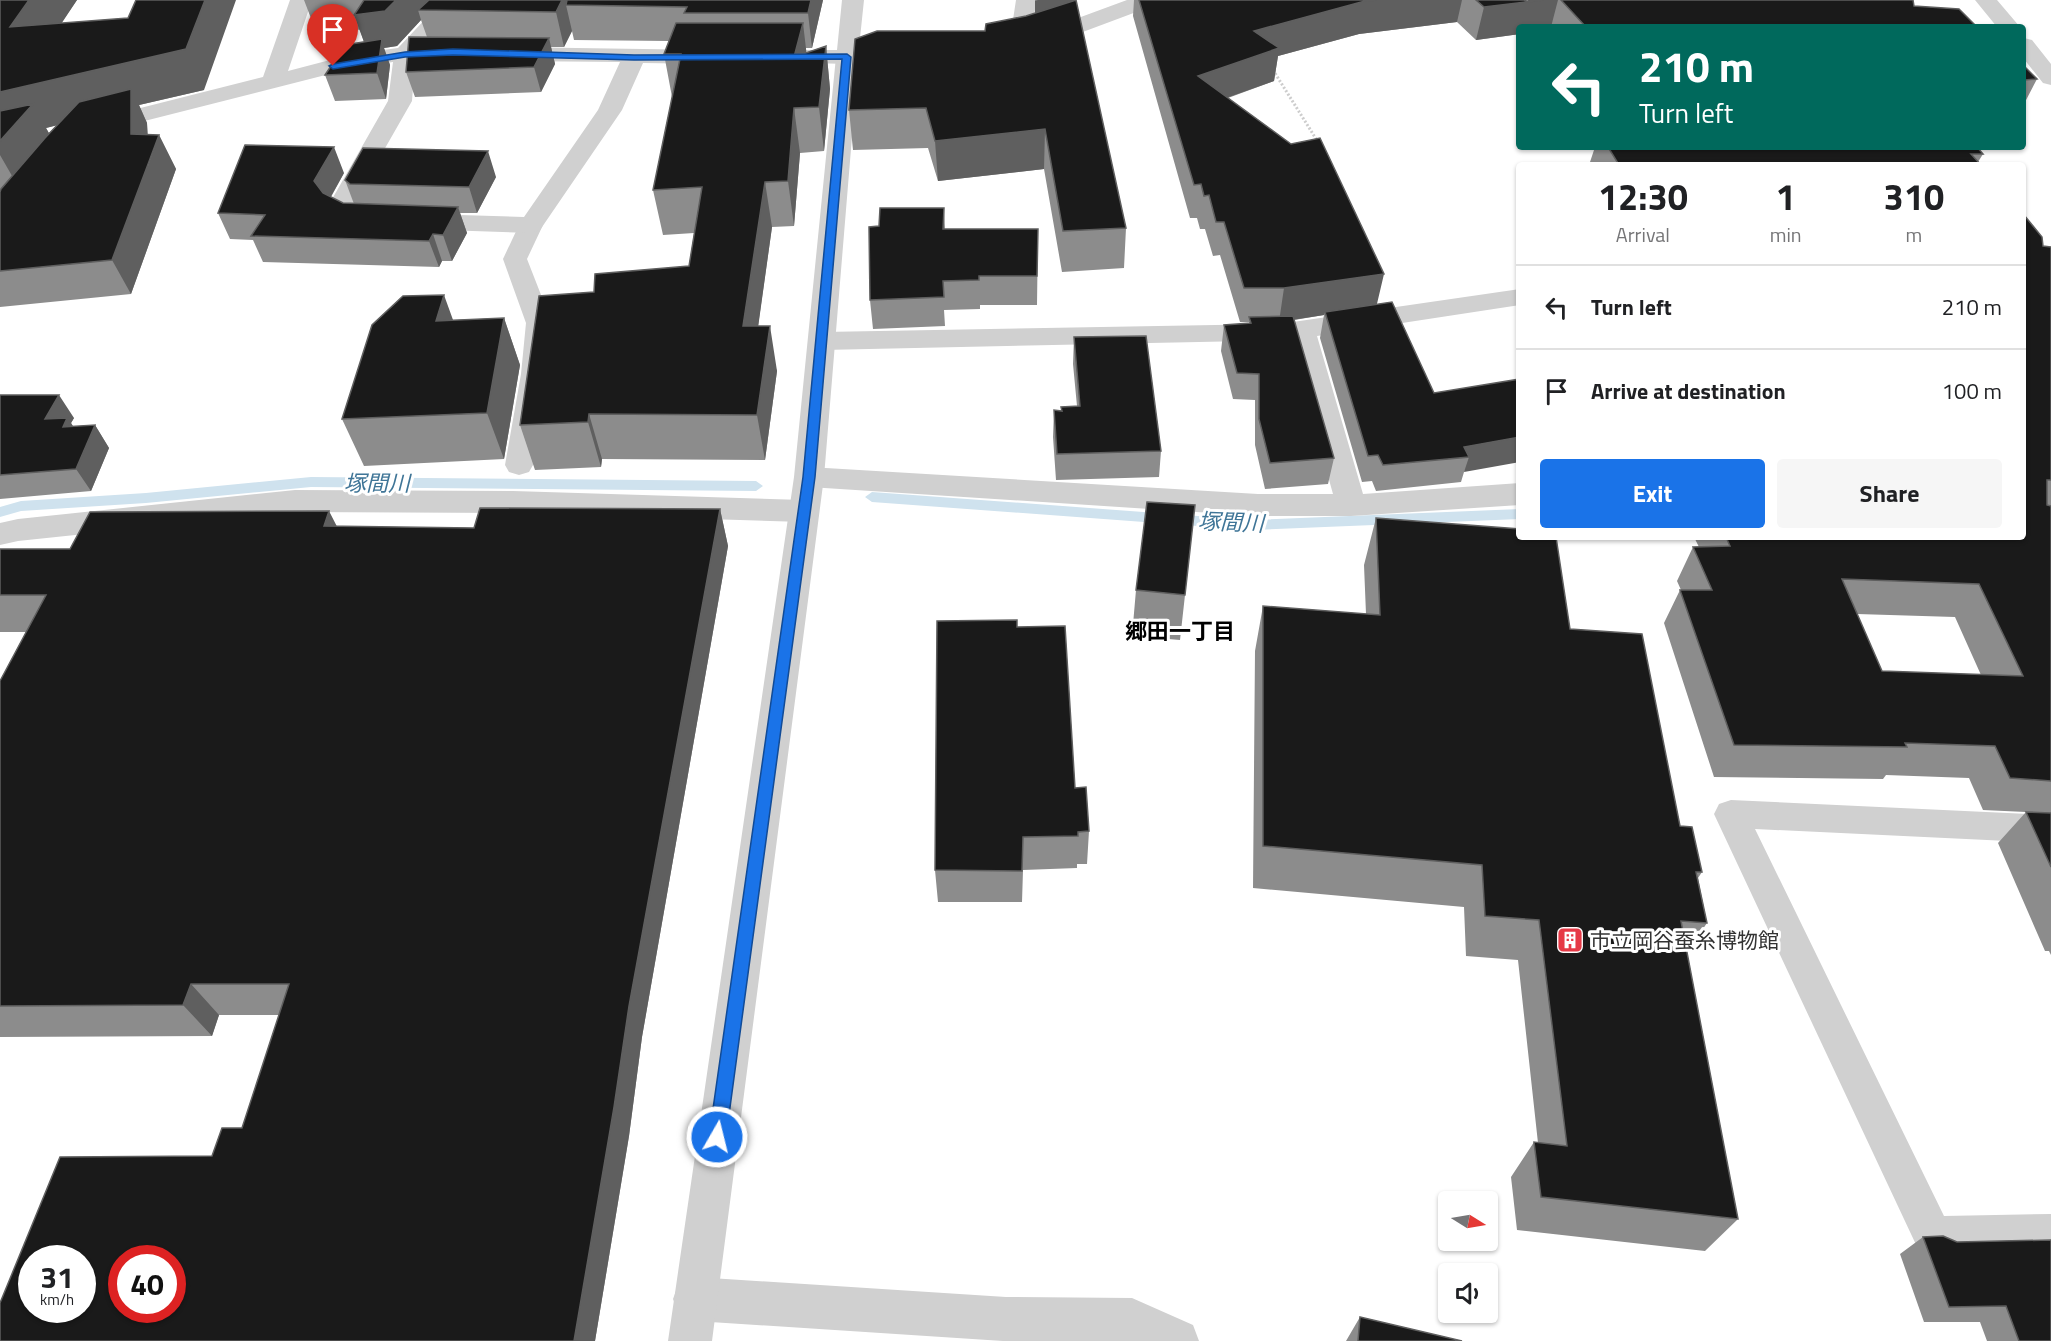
<!DOCTYPE html>
<meta charset="utf-8">
<style>
:root{--surface:#fff;--page:#f6f6f6;--text:#202124;--muted:#757577;--line:#e0e0e0;--accent:#1a73e8}
body{margin:0;font-family:"Titillium Web","Noto Sans JP",sans-serif;background:var(--page);color:var(--text);height:100vh;display:flex;flex-direction:column;font-size:22px;white-space:nowrap}
*{box-sizing:border-box;margin:0}
p{font-size:20px;color:var(--muted)}
.icon{flex:none;width:33px;height:33px;fill:none;stroke:currentColor;stroke-width:2;stroke-linecap:round;stroke-linejoin:round}
.map{position:relative;flex:1;overflow:hidden}
.drawer{position:absolute;left:1516px;top:162px;width:510px;height:378px;display:flex;flex-direction:column;background:var(--surface);border-radius:6px;box-shadow:0 2px 4px #0004}
.drawer>*{flex:none}
.hud{position:absolute;left:1516px;top:24px;width:510px;height:126px;border-radius:6px;box-shadow:0 2px 4px #0004;background:#00695c;color:#fff;overflow:hidden}
.needle{width:39px;rotate:101deg}
.controls{position:absolute;left:1438px;top:1191px;display:grid;gap:12px}
.controls a{display:grid;place-items:center;width:60px;height:60px;border-radius:6px;background:var(--surface);box-shadow:0 2px 4px #0004;font-size:30px}
.speed{position:absolute;left:18px;top:1245px;display:flex;gap:12px;font-size:30px;font-weight:700;text-align:center}
.speed>*{display:grid;place-content:center;width:78px;height:78px;border-radius:50%;background:var(--surface);box-shadow:0 2px 4px #0004;line-height:1}
.speed small{font-size:15px;font-weight:400}
.speed .limit{border:9px solid #d22;background:#fff;color:#111}
.pin{position:absolute;display:grid;place-items:center;width:51px;height:51px;color:#fff;margin:-62px -26px;border-radius:50% 50% 50% 0;rotate:-45deg;box-shadow:0 0 6px #0007}
.pin .icon{rotate:45deg}
.me{position:absolute;width:66px;margin:-33px;rotate:8deg;stroke-linejoin:round;filter:drop-shadow(0 0 4px #0008)}
.turn{display:flex;align-items:center;gap:21px;height:126px;padding:0 24px;font-size:27px}
.turn .icon{width:78px;height:78px;stroke-width:2.5}
.turn b{display:block;font-size:42px;line-height:51px}
.eta{display:flex;justify-content:space-evenly;align-items:center;height:102px;text-align:center}
.eta b{font-size:36px;font-weight:700;line-height:42px}
.button{display:flex;gap:12px;margin-top:auto;padding:12px 24px}
.button a{flex:1;height:69px;border-radius:6px;background:var(--accent);color:#fff;font-size:24px;font-weight:700;line-height:69px;text-align:center}
.button a+a{background:var(--page);color:var(--text)}
ul{padding:0;list-style:none}
li{display:flex;align-items:center;gap:18px;height:84px;padding:0 24px;border-top:2px solid var(--line)}
li div{flex:1}
li b{display:block;font-size:22px}
li em{font-style:normal}
.map>svg:first-child{display:block}
</style>
<div class="map">
<svg width="2051" height="1341" viewBox="0 0 2051 1341">
<rect width="100%" height="100%" fill="#fff"/>
<g fill="none" stroke-linecap="round" stroke-linejoin="round">
<!-- stream -->
<path fill="#cfe2ee" fill-rule="evenodd" d="M311 477 756 481 763 486 756 491 311 487 146 503 21 511 0 517V507L21 501 146 493Z
M872 492 1252 520 1520 509V519L1252 530 872 502 865 497Z"/>
<!-- path -->
<path stroke="#cdcdcd" stroke-width="3" stroke-dasharray="2 2" stroke-linecap="butt" d="M1273 70 1318 142"/>
<!-- service -->
<path fill="#d0d0d0" fill-rule="evenodd" d="M1016 0H1036L1031 46 1027 50 1020 52 1013 50 1009 46Z
M531 218 540 220 543 225 527 259 552 323 547 374 533 465 529 472 519 475 509 472 505 465 521 374 526 323 503 259 519 225 522 220Z
M1731 800 2051 815V843L1755 829 1944 1216 2051 1214V1254L1933 1257 1919 1251 1714 814 1719 804Z"/>
<!-- minor -->
<path fill="#d0d0d0" fill-rule="evenodd" d="M290 0H312L288 71 353 54 398 48 431 13 448 0H472L424 47H460L463 52 460 57 415 60 412 101 352 206 359 212 524 217 598 110 620 62 510 61 502 59 499 54 502 49 510 47 710 50 718 52 721 57 718 62 710 64 643 63 622 110 540 230 531 233 353 227C342 224 333 217 327 208L388 101 393 62 353 68 101 132 93 130 89 125 93 120 263 77Z
M842 0H864L858 57 855 62 847 64 775 62 772 57 775 52 783 50H837Z
M1520 289V305L1317 336 1363 494 1520 483V505L1351 516H1258L809 487 799 484 794 477 799 470 809 467 1258 494H1333L1290 340 823 350 813 347 809 341 813 335 823 332 1279 324Z
M295 490 513 491 803 500 814 503 818 511 814 519 803 522 513 513 295 512 18 541 0 545V523L18 519Z
M695 1277 1006 1297 1132 1298 1193 1325 1199 1341H1003L695 1321 679 1315 673 1299 679 1283Z"/>
<!-- tertiary -->
<path fill="#d0d0d0" fill-rule="evenodd" d="M1127 0H1158L1155 5 1048 45 1040 47 1032 45 1029 40 1032 35Z
M1975 0H1997L2020 27H1997Z
M2024 38 2032 40 2051 64V85L2043 83 2024 59Z
M847 50H898L906 52 909 57 906 62 858 64 824 477 712 1341H668L794 477 836 57 839 52Z"/>
</g>
<!-- wall -->
<path fill="#8c8c8c" fill-rule="evenodd" d="M0 0H77L61 23 204 90 139 105 147 123 148 135H159L176 169 131 294 0 307V192L1 189H0ZM57 125 49 133 46 128Z
M304 0H823L812 48H806V53L826 46 830 89 824 151 800 153 794 226 772 227 758 326 777 371 765 460 602 459 601 467 535 470 520 425 594 292 689 266 694 233 663 235 653 190 672 97 664 54 669 41 574 40 572 31 564 47H551L555 64 541 92 415 97 406 72 427 37 421 20 397 46 384 48 390 65 386 99 335 101 325 75 364 42 360 30 312 21Z
M1035 0H1075L1072 1 1126 228 1124 268 1062 272 1044 169 938 181 928 148 853 150 849 110 985 31 1035 13Z
M1134 0H1913L1914 6 1977 27H1520V34L1476 40 1457 22 1359 34 1278 56 1274 81 1228 98 1377 304 1434 393 1520 379 1464 472 1461 482 1376 491 1372 481 1362 482 1320 338 1324 315 1294 320 1334 458 1328 484 1265 489 1255 445V400L1233 399 1221 351 1224 325 1249 323V322H1240L1220 255 1213 256 1205 229H1200L1197 218H1190L1133 16Z
M2024 66 2037 79 2024 104Z
M1595 147H1977L1983 154 1978 162 1981 165H1589Z
M344 173 331 197 343 203 354 204 345 180 496 177 477 213H460L467 233 452 261H442L439 267 263 262 253 240 230 239 218 213Z
M945 229H1038L1037 305H980V309L944 310 945 326 873 329 870 300Z
M2043 246 2051 247V955L2049 951H2045L1998 843 2026 812 1983 810 1969 778 1886 775 1883 779 1714 777 1664 623 1680 590H1681L1677 581 1693 547H1699L1694 537H1837L1868 538V537H2024ZM1857 614 1955 617 1981 675 1882 671Z
M504 318 520 365 504 459 364 466 342 419 453 320Z
M1074 337 1161 451 1159 477 1056 480 1053 437 1054 410 1061 411V407L1077 406 1073 364Z
M0 395 74 418 71 423 73 427 95 425 109 448 91 491 0 499Z
M720 509 728 546 642 1037 629 1136 595 1341H0L212 1156 242 1128 279 1015H219L212 1036 0 1037V681L26 632H0V549H70L337 527 474 528Z
M1376 518 1570 629 1680 826 1702 872 1698 878 1707 923 1687 952 1738 1219 1705 1251 1517 1230 1511 1177 1534 1142 1538 1143 1518 960 1466 956 1464 907 1253 888 1255 651 1263 606 1366 614 1364 565Z
M1136 590 1185 595 1180 640 1132 636Z
M1017 627 1075 788 1089 831 1087 864H1077V868L1023 870 1022 902H938L935 870Z
M1923 1237 2051 1341H1987L1980 1322H1924L1900 1254Z
M1360 1317 1462 1341H1346Z"/>
<!-- shaded-wall -->
<path fill="#5f5f5f" d="M29 0H77L32 68 10 27Z
M205 0H236L204 90 139 105 147 123 148 166 159 135 176 169 131 294 112 260 131 134V107L46 128 56 146 19 188 0 155V92Z
M396 0H444L418 10 421 20 397 46 384 48 390 65 386 99 377 73 367 50 354 15Z
M562 0H572L566 5 572 31 564 47 556 12Z
M811 0H823L812 48 808 13Z
M1038 0H1075L1072 1 1071 21 1035 34V1Z
M1377 0H1462L1457 22 1359 34 1278 56 1274 81 1195 109 1198 76 1254 31 1365 1Z
M1544 0H1558L1551 27H1520V34L1476 40 1484 7Z
M803 23 808 66 794 57Z
M549 38 555 64 541 92 534 67Z
M826 46 830 89 824 151 819 107Z
M794 108 800 153 794 226 788 181Z
M1045 129 1044 169 938 181 935 141Z
M334 147 344 173 325 207 314 181Z
M488 151 496 177 477 213 469 187Z
M765 182 772 227 752 371 743 326Z
M458 207 467 233 452 261 443 235Z
M944 208 945 237 943 229Z
M433 234 442 261 439 267 429 241Z
M1384 274 1376 308 1325 312 1324 315 1279 322 1284 288Z
M444 295 461 342 436 321Z
M504 318 520 365 504 459 487 413Z
M770 326 777 371 765 460 757 415Z
M59 395 74 418 71 423 82 440 45 419Z
M589 414 602 459 601 467 588 422Z
M95 425 109 448 91 491 76 469Z
M1520 437V462L1464 472 1469 457 1464 447Z
M720 509 728 546 642 1037 629 1136 595 1341H574L629 1006Z
M329 511 348 548 324 526Z
M191 984 219 1015 212 1036 183 1005Z"/>
<!-- building -->
<path fill="#1a1a1a" stroke="#5f5f5f" stroke-width="1.5" fill-rule="evenodd" d="M0 0H29L10 27 128 18 136 0H205L186 49 0 92Z
M364 0H396L385 11 354 15Z
M429 0H562L556 12 418 10Z
M567 0H811L808 13H684L687 7 566 5Z
M1076 0 1126 228 1063 231 1045 129 935 141 926 108 849 110 855 39 877 31H985L986 24 1026 16Z
M1139 0H1377L1365 1 1254 31 1279 48 1198 76 1291 144 1320 138 1384 274 1284 288H1244L1224 222H1216L1209 195 1204 196 1201 184 1194 185Z
M1476 0H1524L1528 2 1529 0H1544L1484 7Z
M1561 0H1913L1914 6 1959 9 1977 27H1586Z
M676 23H803L794 57 826 46 819 107 794 108 788 181 765 182 743 326H770L757 415 589 414 588 422 520 425 539 296 594 292 595 274 689 266 702 187 653 190 681 54H664Z
M409 37 549 38 534 67 406 72Z
M382 39 377 73 325 75 345 45Z
M2024 66 2037 79 2024 80Z
M131 89V134L159 135 112 260 0 271V192L1 189 45 138 79 102Z
M33 104 0 141V111Z
M245 145 334 147 314 181 323 193 343 203 458 207 443 235 433 234 429 241 251 236 265 215 218 213Z
M1608 147H1977L1983 154H1971L1981 165H1619Z
M363 148 488 151 469 187 350 184 345 180Z
M880 208H944L943 229H1038L1037 276H979V280L943 281 944 297 870 300 869 227 879 226Z
M2024 215 2042 237 2043 246 2051 247V480H2047V505L2051 506V781L2010 778 1995 746 1905 743 1907 747 1734 745 1680 590H1712L1693 547 1730 546 1726 537H1837L1892 539V537H2024ZM1842 579 1979 584 2023 676 1882 671Z
M444 295 436 321 504 318 487 413 342 419 372 325 403 296Z
M1392 302 1434 393 1520 379V437L1464 447 1469 457 1383 465 1378 455 1368 456 1325 312Z
M1293 316 1334 458 1270 463 1259 419V374L1237 373 1224 325 1251 323 1249 317Z
M1146 336 1161 451 1057 454 1054 410 1062 411 1061 407 1080 406 1074 337Z
M0 395H59L45 419 67 418 63 427 95 425 76 469 0 475Z
M1147 502 1195 505 1185 595 1136 590Z
M480 508 720 509 629 1006 614 1107 574 1341H0V1303L60 1157 212 1156 222 1128H242L289 984H191L183 1005 0 1006V681L46 595H0V549H70L90 512 329 511 324 526 474 528ZM32 1258H82V1310H32ZM122 1258H172V1310H122Z
M1376 518 1520 529V537H1556L1570 629 1642 634 1680 826 1692 827 1702 872H1696L1707 923 1681 921 1738 1219 1541 1197 1534 1142 1567 1146 1539 920 1485 916 1482 865 1263 846V606L1380 615Z
M1017 620V627L1065 626 1075 788 1086 787 1089 831 1078 832V836L1023 837 1022 871 935 870 937 621Z
M2026 812 2051 813V867Z
M1943 1236 1957 1242 2051 1240V1341H2019L2006 1306 1949 1307 1923 1237Z
M1360 1317 1462 1341H1358Z"/>
<!-- route -->
<path fill="#1a73e8" stroke="#114b97" stroke-width="1.5" d="M453 49 634 55 847 54 851 57 815 477 726 1137 723 1143 717 1145 711 1143 709 1137 803 477 842 59 634 60 453 55 405 57 333 69 329 66 333 64 405 52Z"/>
<!-- icons -->
<defs>
<symbol id="building-square" viewBox="-11 -11 22 22"><rect x="-9" y="-9" width="18" height="18" rx="4" fill="#e63946" stroke="#fff"/><path d="M-4-6H4V6H1V3H-1V6H-4ZM-2.5-4.3h1.7v1.8h-1.7ZM.8-4.3h1.7v1.8H.8ZM-2.5-1h1.7V.8h-1.7ZM.8-1h1.7V.8H.8Z" fill="#fff"/></symbol>
</defs>
<g fill-rule="evenodd">
<use href="#building-square" x="1555" y="925" width="30" height="30"/>
</g>
<g text-anchor="middle" dominant-baseline="central" stroke-width="6" stroke-linejoin="round" paint-order="stroke">
<!-- poi labels -->
<g font-size="21" fill="#333" stroke="#fff" text-anchor="start">
<text x="1590" y="940">市立岡谷蚕糸博物館</text>
</g>
<!-- water labels -->
<g font-size="22" font-style="italic" fill="#3f7597" stroke="#fff">
<text x="377" y="483">塚間川</text>
<text transform="translate(1231 522) rotate(2)">塚間川</text>
</g>
<!-- neighbourhood labels -->
<g font-size="22" font-weight="bold" fill="#000" stroke="#fff">
<text x="1180" y="631">郷田一丁目</text>
</g>
</g>
</svg>
<div class="controls">
<a><svg class="needle" viewBox="-14 -14 28 28"><path d="M0-13l5 13h-10z" fill="#e53935"/><path d="M0 13l5-13h-10z" fill="#757577"/></svg></a>
<a><svg class="icon" aria-label="sound" viewBox="0 0 24 24"><path d="M4 9h4l5-4v14l-5-4H4zM17 9q2 3 0 6"/></svg></a>
</div>
<div class="speed"><div>31<small>km/h</small></div><div class="limit">40</div></div>
<div class="pin" style="left:333px;top:66px;background:#d93025"><svg class="icon" aria-label="arrive" viewBox="0 0 24 24"><path d="M6 21V4h12l-3 4 3 4H6"/></svg></div>
<svg class="me" style="left:717px;top:1137px" viewBox="-20 -20 40 40"><circle r="17" fill="#1a73e8" stroke="#fff" stroke-width="3"/><path d="M0-11L8 9 0 5-8 9z" fill="#fff"/></svg>
<div class="hud">
<div class="turn"><svg class="icon" aria-label="left" viewBox="0 0 24 24"><path d="M17 20v-9H6M10 6l-5 5 5 5"/></svg><div><b>210 m</b>Turn left</div></div>
</div>
<section class="drawer">
<div class="eta">
<div><b>12:30</b><p>Arrival</p></div>
<div><b>1</b><p>min</p></div>
<div><b>310</b><p>m</p></div>
</div>
<ul>
<li><svg class="icon" aria-label="left" viewBox="0 0 24 24"><path d="M17 20v-9H6M10 6l-5 5 5 5"/></svg><div><b>Turn left</b></div><em>210 m</em></li>
<li><svg class="icon" aria-label="arrive" viewBox="0 0 24 24"><path d="M6 21V4h12l-3 4 3 4H6"/></svg><div><b>Arrive at destination</b></div><em>100 m</em></li>
</ul>
<div class="button"><a>Exit</a><a>Share</a></div>
</section>
</div>
